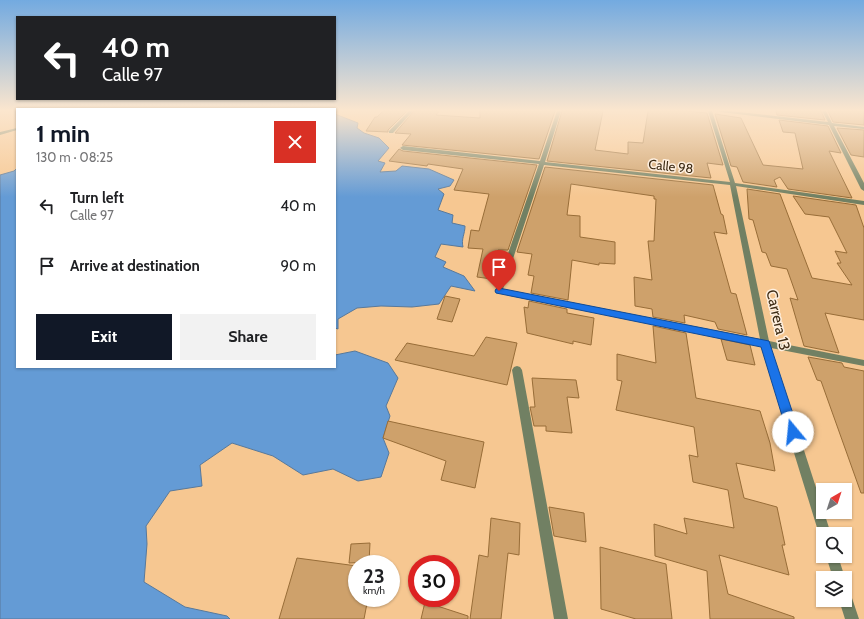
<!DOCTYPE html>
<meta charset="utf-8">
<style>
:root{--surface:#fff;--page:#f2f2f2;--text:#202124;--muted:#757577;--accent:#111827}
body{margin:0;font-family:Cabin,sans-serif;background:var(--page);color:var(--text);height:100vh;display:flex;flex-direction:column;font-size:15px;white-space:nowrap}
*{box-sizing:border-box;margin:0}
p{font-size:13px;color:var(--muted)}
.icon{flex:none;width:22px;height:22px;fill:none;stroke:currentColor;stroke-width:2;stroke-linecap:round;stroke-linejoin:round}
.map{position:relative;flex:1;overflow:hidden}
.panel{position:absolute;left:16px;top:108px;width:320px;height:260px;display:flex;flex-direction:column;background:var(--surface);border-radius:0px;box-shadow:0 1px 3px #0004}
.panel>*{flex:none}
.guide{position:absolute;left:16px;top:16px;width:320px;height:84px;border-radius:0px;box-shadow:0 1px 3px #0004;background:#202124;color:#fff;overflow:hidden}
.needle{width:26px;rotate:39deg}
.buttons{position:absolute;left:816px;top:483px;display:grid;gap:8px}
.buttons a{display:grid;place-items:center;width:36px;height:36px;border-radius:0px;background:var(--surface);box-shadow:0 1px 3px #0004;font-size:20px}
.speed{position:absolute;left:348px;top:555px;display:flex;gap:8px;font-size:20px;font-weight:700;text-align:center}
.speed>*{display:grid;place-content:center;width:52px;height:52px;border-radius:50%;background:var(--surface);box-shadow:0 1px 3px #0004;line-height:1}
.speed small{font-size:10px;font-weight:400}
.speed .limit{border:6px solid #d22;background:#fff;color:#111}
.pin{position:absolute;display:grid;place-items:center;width:34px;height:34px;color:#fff;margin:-41px -17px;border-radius:50% 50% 50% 0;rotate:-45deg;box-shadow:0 0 4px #0007}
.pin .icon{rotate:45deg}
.me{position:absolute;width:44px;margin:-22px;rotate:343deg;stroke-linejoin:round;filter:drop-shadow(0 0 3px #0008)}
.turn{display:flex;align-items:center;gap:14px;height:84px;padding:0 20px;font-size:18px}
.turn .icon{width:52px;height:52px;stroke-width:2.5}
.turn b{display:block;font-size:28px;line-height:34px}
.round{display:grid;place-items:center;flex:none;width:42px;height:42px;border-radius:0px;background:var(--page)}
.head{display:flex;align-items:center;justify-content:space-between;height:68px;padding:0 20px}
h1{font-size:24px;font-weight:800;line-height:30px;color:var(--accent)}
.cta{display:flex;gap:8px;margin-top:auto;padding:8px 20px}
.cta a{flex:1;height:46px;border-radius:0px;background:var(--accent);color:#fff;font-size:16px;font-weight:800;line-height:46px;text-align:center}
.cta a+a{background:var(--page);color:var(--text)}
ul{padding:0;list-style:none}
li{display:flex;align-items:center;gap:12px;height:60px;padding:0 20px}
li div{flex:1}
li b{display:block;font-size:15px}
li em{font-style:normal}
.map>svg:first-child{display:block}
</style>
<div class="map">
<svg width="864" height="619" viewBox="0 0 864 619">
<rect width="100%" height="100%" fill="#f6c791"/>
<!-- water -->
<path fill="#649bd5" stroke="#58799b" d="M335 114 358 123 357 128 364 133 379 138 389 148 378 161 385 163 380 172 396 171 402 166 429 169 454 180 450 186 438 189 444 194 438 210 453 215 452 223 465 226C465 234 461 239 463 247L441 244 435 257 446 262 443 267 464 276 475 291 451 286 439 304 412 307 381 306 357 308 338 319V329L335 328Z
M17 168V367H335V355L355 351 388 363 398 378 386 406 390 416 383 438 389 453 381 477 358 481 333 469 303 475 273 456 232 443 200 465 202 486 170 491 146 526 147 544 144 582 185 607 227 616 230 619H0V175L14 171Z"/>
<!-- building -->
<path fill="#cea16b" stroke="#986d38" d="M383 111H407L388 130V132L366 131 375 117H377Z
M414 111H439L436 115 480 118V111H555L539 159 402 145 411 134 395 133Z
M562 111H603L595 150 628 154V142L643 143 648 111H687L707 113 723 165 707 163 711 178 547 161Z
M776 111H821L825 120 777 115Z
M828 111H864V125L833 122Z
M715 114 741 118 763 165 803 169 795 133 783 132 779 120 828 126 841 153 829 151 852 198 788 189 780 177 774 180 777 187 743 182 737 167 731 166Z
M837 128 864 130V157L851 155Z
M399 149 403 151 537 165 508 250H498L492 279 477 277 483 249 468 248 471 230 479 231 489 194 454 190 463 169 428 164 427 166 389 161Z
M545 167 713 185 721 214 723 215 727 234 714 232 731 293 736 294 747 335 718 329 715 322 684 315 685 323 653 317 652 309 635 306 634 277 652 280 648 241H654L656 199H654V196L571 184 567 215 580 216V237L615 242V264L599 263V265L572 260 568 300 531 293 534 276 528 275 532 254 517 252Z
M747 189 780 194 812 278 852 285 837 263H841L835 251 847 253 829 217 805 214 793 196 856 205 864 228V320L825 313 839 353 804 346 790 298 798 300 787 269 771 266 766 253 762 252 753 220 749 219Z
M445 296 460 299 452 322 437 319Z
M529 301 567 309V313L594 318 591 345 573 341V344L527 333 524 307 528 308Z
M653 326 686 333 696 398 760 411 770 443 775 471 736 463 744 498 777 507 785 545H782L789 575 719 555 728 594 794 617V619H710L707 571 655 556 654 524 687 534 684 518 734 528 728 490 693 482 689 455 698 457 694 427 616 410 622 381 617 380V354L656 363Z
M486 337 517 343 507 385 395 360 407 343 474 356Z
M721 339 750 345 755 365 727 360Z
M808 357 842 363 844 367 864 371V493H861L821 381 817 380Z
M532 378 576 380 579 398 567 397 572 433 546 431V426H534L530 407H535Z
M388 421 484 442 475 488 441 480 446 461 383 438Z
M549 507 584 513 586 542 554 536Z
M491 518 520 523 519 555 508 553 501 619H470L479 555 488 557Z
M370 543 369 562 349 563 351 544Z
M600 547 666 564 672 619H636L601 609Z
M297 558 357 566V598H368L364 619H279Z
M425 602 468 616V619H421Z"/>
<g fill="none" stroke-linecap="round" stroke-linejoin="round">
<!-- minor -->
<path fill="#718063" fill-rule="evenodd" d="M409 111H413L393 133H389V131Z
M557 111H561L545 162 730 182 708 111H712L735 183 864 201V205L736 186 769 341 864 360V366L771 348 831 534H823V539L821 538 819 534 761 346 496 293 495 291 539 164 403 150 400 148 403 146 540 161ZM544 165 730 185 760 339 503 289Z
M719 111H730L828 122 822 111H826L832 123 864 127V129L834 126 864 183V191L861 189 829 125 721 112Z
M17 128V130L0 135V132Z
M517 366 520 367 522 370 568 619H554L512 370 514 367Z
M826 556H838L845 578V579V578H833Z
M845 590 850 592 859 619H845L839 600H845Z"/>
</g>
<!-- sky -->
<linearGradient id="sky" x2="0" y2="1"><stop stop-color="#73aae0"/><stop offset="0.56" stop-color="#fbe6ce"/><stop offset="1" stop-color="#fbe6ce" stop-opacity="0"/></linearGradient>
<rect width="864" height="197" fill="url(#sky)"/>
<!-- route -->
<path fill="#1a73e8" stroke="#114b97" d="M499 288 769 341 799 432 797 435 793 437 789 435 787 432 761 347 496 293 495 291 496 289Z"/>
<g text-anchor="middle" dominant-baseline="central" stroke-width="3" stroke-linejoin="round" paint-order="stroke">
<!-- far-street labels -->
<g font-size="13" fill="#3d2b14" stroke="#feefdf">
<text transform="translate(671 166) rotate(6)">Calle 98</text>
</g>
<!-- street labels -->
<g font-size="15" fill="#3d2b14" stroke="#feefdf">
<text transform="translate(778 320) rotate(77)">Carrera 13</text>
</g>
</g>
</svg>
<div class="buttons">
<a><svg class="needle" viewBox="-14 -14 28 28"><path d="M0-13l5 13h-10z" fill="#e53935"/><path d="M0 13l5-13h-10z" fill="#757577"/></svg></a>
<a><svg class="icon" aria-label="search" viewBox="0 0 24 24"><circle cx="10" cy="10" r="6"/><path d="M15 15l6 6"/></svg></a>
<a><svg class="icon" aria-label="layers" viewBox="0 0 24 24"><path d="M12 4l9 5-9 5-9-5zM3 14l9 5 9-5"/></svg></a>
</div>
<div class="speed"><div>23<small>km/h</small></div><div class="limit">30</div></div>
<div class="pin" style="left:499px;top:291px;background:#d93025"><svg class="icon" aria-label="arrive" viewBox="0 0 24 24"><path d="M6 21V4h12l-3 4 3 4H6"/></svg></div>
<svg class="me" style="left:793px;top:432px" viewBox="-20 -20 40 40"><circle r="19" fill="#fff"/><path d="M0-13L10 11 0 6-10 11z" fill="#1a73e8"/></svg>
<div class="guide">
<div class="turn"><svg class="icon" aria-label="left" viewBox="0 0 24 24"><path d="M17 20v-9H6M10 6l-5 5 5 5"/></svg><div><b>40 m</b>Calle 97</div></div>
</div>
<section class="panel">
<div class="head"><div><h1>1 min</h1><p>130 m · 08:25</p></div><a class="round" style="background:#d93025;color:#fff"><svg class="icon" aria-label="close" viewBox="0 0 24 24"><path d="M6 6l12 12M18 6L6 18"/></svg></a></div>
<ul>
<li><svg class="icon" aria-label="left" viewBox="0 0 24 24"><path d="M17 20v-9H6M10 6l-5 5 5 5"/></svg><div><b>Turn left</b><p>Calle 97</p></div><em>40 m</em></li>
<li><svg class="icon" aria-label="arrive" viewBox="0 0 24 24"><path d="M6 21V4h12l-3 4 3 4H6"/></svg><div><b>Arrive at destination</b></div><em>90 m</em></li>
</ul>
<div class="cta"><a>Exit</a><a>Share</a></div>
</section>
</div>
